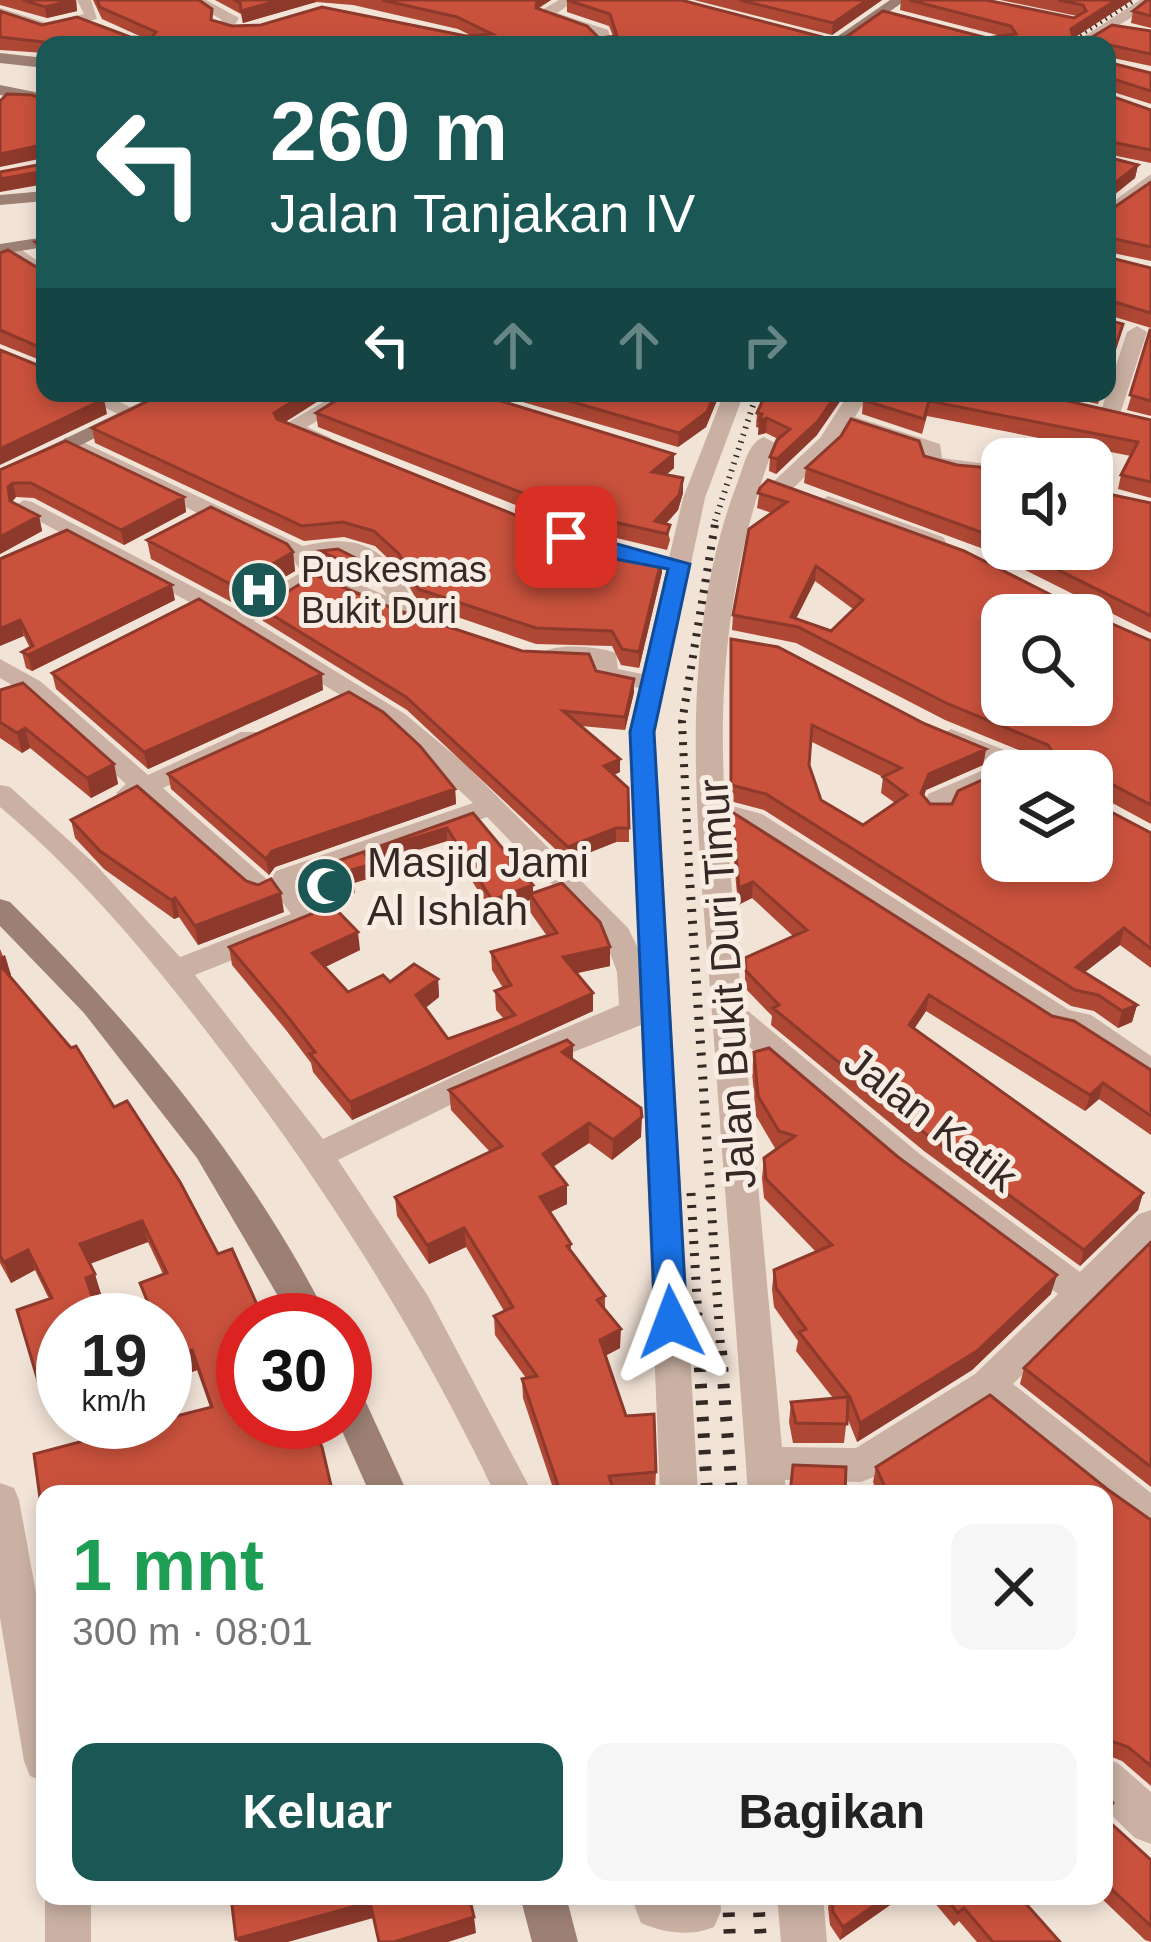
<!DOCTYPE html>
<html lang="id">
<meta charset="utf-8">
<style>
:root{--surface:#fff;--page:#f6f6f6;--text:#222;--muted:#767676;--accent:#1a5755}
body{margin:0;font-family:Helvetica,sans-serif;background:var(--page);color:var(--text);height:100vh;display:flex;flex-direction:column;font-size:45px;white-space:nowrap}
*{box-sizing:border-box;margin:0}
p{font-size:39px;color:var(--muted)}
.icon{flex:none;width:66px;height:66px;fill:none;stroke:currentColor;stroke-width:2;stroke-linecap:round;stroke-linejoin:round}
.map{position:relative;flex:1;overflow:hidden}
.sheet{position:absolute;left:36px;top:1485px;width:1077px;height:420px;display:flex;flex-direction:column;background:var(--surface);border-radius:24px;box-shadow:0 6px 18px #0003}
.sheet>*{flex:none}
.hud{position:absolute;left:36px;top:36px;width:1080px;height:366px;border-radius:24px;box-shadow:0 6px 18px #0003;background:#1a5755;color:#fff;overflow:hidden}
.fabs{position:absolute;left:981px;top:438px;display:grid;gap:24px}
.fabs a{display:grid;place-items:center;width:132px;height:132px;border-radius:24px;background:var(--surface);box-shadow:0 6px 18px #0003;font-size:60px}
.speed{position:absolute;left:36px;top:1293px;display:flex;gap:24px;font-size:60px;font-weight:700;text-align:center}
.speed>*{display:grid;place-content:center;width:156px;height:156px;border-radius:50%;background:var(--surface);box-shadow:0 6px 18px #0003;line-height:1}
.speed small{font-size:30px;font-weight:400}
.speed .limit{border:18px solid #d22;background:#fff;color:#111}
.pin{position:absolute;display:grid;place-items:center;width:102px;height:102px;color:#fff;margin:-51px;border-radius:24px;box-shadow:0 6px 18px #0006}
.me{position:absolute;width:132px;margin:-66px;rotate:357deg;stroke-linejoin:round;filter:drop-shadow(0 0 9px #0008)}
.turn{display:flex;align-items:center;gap:42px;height:252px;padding:0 36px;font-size:54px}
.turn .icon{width:156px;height:156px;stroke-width:2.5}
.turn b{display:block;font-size:84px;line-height:102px}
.lanes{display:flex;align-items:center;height:114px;padding:0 36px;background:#0003;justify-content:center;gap:60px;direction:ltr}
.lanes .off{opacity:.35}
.round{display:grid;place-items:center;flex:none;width:126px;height:126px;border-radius:24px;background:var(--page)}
.head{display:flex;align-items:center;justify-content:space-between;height:204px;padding:0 36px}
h1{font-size:72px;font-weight:800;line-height:90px;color:#1e9e55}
.action{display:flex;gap:24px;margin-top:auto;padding:24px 36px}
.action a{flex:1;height:138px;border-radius:24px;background:var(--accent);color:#fff;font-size:48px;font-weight:800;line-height:138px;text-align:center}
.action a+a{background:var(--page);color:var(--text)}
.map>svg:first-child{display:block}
</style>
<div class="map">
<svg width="1151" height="1942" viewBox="0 0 1151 1942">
<rect width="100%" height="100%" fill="#f2e3d7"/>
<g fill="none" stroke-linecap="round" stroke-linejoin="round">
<!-- path -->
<path stroke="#b59b8d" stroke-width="4.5" stroke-dasharray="4.5 4.5" stroke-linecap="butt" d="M989 566 1002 549"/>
<!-- street -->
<path fill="#cab1a3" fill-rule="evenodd" d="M77 0H91L97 19 46 32 0 17V8L47 23 84 14Z
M188 0H206L239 18 234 26 263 34 256 38 219 31 214 25 222 20Z
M559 0H576L557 13 608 30 613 45H599L590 34 540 17V11Z
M1140 0H1151V5L1088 45H1071Z
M1151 174V188L1107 220V206Z
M1 244H13L45 266V280L1 252Z
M1137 326 1147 332 1119 417 1102 421 1099 417 1127 332Z
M76 393H103L143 414 126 418Z
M339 393H364L307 427 331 438V448H315L280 427Z
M724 393H744L705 498 655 732 698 1494H660L641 1025 491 1085 338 1160 428 1296 533 1494H495C417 1330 321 1179 210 1036 147 954 80 874 0 807V785L10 787 96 865 180 957 291 914 275 892 262 900 252 897 141 798 120 799 116 793 126 784 22 691 0 678V659L40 681 148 775 241 732H259L263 738 259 744 163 788 270 882 276 871 473 803 387 724 195 605 13 507 24 500 32 502 237 610 302 572 292 559 64 448V438L72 437 303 546C365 531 391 552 416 608L454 621V631C421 638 349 597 316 583L254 621 405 714 465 764 628 928 638 948 629 732 639 688 596 679 594 663H548L536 656C552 642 595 646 616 653L618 669 642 674 683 498ZM340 554 371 570 387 596 323 569 314 557ZM487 817 605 939 617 972 619 1005 469 1069 323 1139 195 975 315 927 322 915 299 884Z
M849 393H869L855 417 940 444 942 458 1002 466V480L956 476 923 466 921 452 847 428 836 447 788 493H772V483L820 438Z
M764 437 775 443C731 561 717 678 725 804L762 814 1069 1010 1091 1015 1151 1056V1084L1072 1033 1050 1028 742 826 726 822 742 1006 921 1155 1080 1272 1139 1214 1151 1210V1246L1013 1384 1151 1493V1534L1104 1501V1494H1095L986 1405 874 1477 861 1482 785 1480 786 1494H748C737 1334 723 1173 712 1013 699 839 673 649 738 481 744 466 748 442 764 437ZM745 1043 897 1173 1058 1294 975 1374 856 1448 782 1447Z
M828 496 943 537 946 542 943 547H927L820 508 817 503Z
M951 729 1043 765 1047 771H1002V781L951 804 947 816H927L923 810 928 794 995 765 942 743 938 737Z
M0 1483 14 1488 19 1500 45 1642V1782L30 1776 24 1761 0 1618Z
M1104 1757 1119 1764 1151 1792V1844L1135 1838 1104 1808Z
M45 1896H91V1942H45Z
M631 1896H720L721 1911 714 1927C691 1937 664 1933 641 1923Z
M777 1896H823L827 1942H781Z"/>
<!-- secondary -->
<path fill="#9d8074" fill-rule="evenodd" d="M890 0H906L842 45H825Z
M0 53 45 58V68L0 63Z
M0 85 45 94V104L0 95Z
M45 191V201L0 205V195Z
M45 237V247L0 254V244Z
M160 393H186L0 485V470Z
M0 899 10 902C135 1026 249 1162 329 1320H292L197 1158 84 1013 0 926Z
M345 1380 358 1385 408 1494H370L338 1422H345Z
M520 1896H566L578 1942H532Z"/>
<!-- rail-far4 -->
<path stroke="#342925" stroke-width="4.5" stroke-dasharray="1.5 4.5" stroke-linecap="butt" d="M1065 45 1135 0"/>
<!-- rail-far3 -->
<path stroke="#342925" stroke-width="6" stroke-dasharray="1.5 6" stroke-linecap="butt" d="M715 521 757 393"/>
<!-- rail-far2 -->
<path stroke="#342925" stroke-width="8" stroke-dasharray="3 8" stroke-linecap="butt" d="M690 888 682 722 716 518"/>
<!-- rail-far1 -->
<path stroke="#342925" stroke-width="9" stroke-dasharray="3 9" stroke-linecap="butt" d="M690 885 721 1354
M691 1193 700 1354"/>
<!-- rail -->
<path stroke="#342925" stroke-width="12" stroke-dasharray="4.5 12" stroke-linecap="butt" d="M699 1351 707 1494
M721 1351 732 1494
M728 1896 730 1942
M758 1896 761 1942"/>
</g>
<!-- wall -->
<path fill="#ae4734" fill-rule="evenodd" d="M0 0H76L77 11 47 18 0 5Z
M93 0H199L213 21 232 26 466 36H472L458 29 353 5 316 2 243 23 241 14 215 0H551L538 9 599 38 613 36 609 26 567 12V0L826 38H987L1001 36 900 10 901 0H986L1074 18 1077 16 1000 0H1132L1074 38 1151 31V66L1108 57 45 45V53L0 50V11L42 25 130 37 144 38 102 19Z
M694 0H882L832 35Z
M1151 0V28L1131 23 1133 11Z
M1107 62 1151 73V104L1107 90 1108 95 1151 110V163L1107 154Z
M1107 157 1138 165 1135 178 1108 200 1109 211 1151 182V261L1108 252Z
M45 240V362L0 344V253L43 271 45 262 38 256 35 242Z
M1107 257 1151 268V328L1108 315Z
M1151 330V416L1127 410Z
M113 393H150L130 402Z
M492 393H720L706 427 678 447Z
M867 393 1151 420V498L1118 489 1121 475 1131 456 927 416 922 434 862 414 863 400Z
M1048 393H1102L1098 404Z
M316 413 674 454V468L666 475 683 478V493L678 510 666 524 670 540 667 550 574 528 318 427Z
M757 413 817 435 776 474 769 471 770 457 778 439 766 433 758 435 759 428 756 427Z
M285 422 555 531 662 557V572L639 668 621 665 612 646 536 644 419 604 400 570 375 546 344 537 304 541 95 443 92 428Z
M924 456 957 465 1002 469V549H1092L1094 491 1151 503V633L981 548 804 483 806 468Z
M0 470 184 497 186 512 124 545 34 498 16 497 12 502 39 516 42 531 0 554Z
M760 488 1094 616 1151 641V824L1094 793 1092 794 1036 757 945 720 796 643 732 630 733 615 772 513 757 508ZM815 581 853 609 831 631 796 619Z
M147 540 293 552 295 571 237 605 151 559Z
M321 551 375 577 376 586 322 561Z
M0 559 175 600 32 671 26 668 22 652 30 648 24 636Z
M261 608 394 609 522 651 596 671 634 692 625 730 581 726 620 772 614 775 629 828V842H616L568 861 407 710 263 621Z
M731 639 986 749 983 765 926 790 924 796 930 804H952L1151 833V968L1120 945 1085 972 1137 1005 1132 1022 1118 1028 1094 1011 1071 1006 764 810 730 801ZM810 741 883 777 881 793 895 803 863 825 821 800 809 765Z
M52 673 323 690 148 769 56 689Z
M0 690 114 764 118 784 91 798 30 748 22 753 0 738Z
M168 774 455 789 456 804 275 867 269 875 171 789Z
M732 812 1052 1016 1151 1070V1135L1099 1099 1085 1111 926 1011 914 1029 1143 1193 1138 1210 1080 1266 924 1151 771 1025 772 1016 745 988V958L793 936 752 898 738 905 731 828Z
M473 813 533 893 610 947V966L576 973 593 993V1011L352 1120 313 1072 311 1063 286 1030 232 965 229 947 314 913 319 904 306 886 304 873ZM447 841 492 913 530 900V912L547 936 491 952 492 970 503 988 495 991 496 1010 504 1019 448 1039 425 1008 439 997 438 979 390 982 348 992 325 967 360 950 329 902 355 893 354 883 373 877 372 864Z
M71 820 246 881 284 912 198 945 179 917 174 919 104 869 75 838Z
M0 949 11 975 9 976 71 1048 243 1422 210 1407 197 1370 176 1378 165 1351V1320H152L140 1283 163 1274 148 1242 90 1264 101 1294 92 1298 46 1405 39 1384 49 1299 35 1270 11 1283 0 1263Z
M573 1045V1061L641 1137 612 1160 589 1143 553 1167 567 1185V1204L550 1212 571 1244V1252L605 1296V1309L620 1348 605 1356 626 1416 656 1472 655 1491 622 1494H555L523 1398 522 1379 526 1378 495 1335 494 1316 504 1311 466 1247 429 1264 397 1216 395 1197 490 1152 451 1110 449 1090Z
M754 1052 1051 1294 972 1370 857 1442 847 1417 844 1443H793L789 1422 791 1402 833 1398 796 1351 798 1341 774 1307 772 1289 774 1270 816 1252 764 1198 762 1178 764 1158 776 1150 756 1116 752 1072Z
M1151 1242V1487L1020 1384 1024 1368Z
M876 1467 1107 1489 1151 1520V1786L1122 1761 1104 1754V1494H878L873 1482Z
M1104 1792 1106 1818 1151 1861V1942L1145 1940 1099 1896H1104Z
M831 1896H903L840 1940 830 1925 828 1907Z
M929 1896H1019L1060 1942H977L959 1921 954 1926Z"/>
<!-- shaded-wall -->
<path fill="#8d392b" d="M76 0 77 11 47 18 45 7Z
M280 0H316V2L243 23 241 11Z
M537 0H551L538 7 536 20Z
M867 0H882L832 35 833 23Z
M1116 0H1132L1069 41 1071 29Z
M42 145 44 158 0 167V154Z
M1138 165 1135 178 1107 200V189Z
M45 171V184L0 192V179Z
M129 393H150L130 402Z
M306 393H331L276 428 274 413Z
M715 393H720L706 427 678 447 679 433Z
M837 393H846L817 435 776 474 777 459Z
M104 399 107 414 0 465V449Z
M767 418 766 433 758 435 759 420Z
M674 454V468L651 487 652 472Z
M683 478V493L678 510 658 532 655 521Z
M13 483 16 497 11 502 8 487Z
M184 497 186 512 124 545 121 530Z
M39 516 42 531 0 554V537Z
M293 552 295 571 237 605 234 586Z
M662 557V572L639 668V652Z
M816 566 815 581 792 626 791 617Z
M172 585 175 600 32 671 28 655Z
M20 620 24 636 0 646V629Z
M322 674 323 690 148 769 144 752Z
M634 679V692L625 730V717Z
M25 728 30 748 22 753 17 733Z
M986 749 983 765 926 790 919 809 921 793 929 774Z
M620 759V772L604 779V766Z
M114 764 118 784 91 798 87 778Z
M1098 777 1094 793 1092 794V781Z
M455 789 456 804 275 867 269 875 266 859 272 851Z
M447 828V841L366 866 364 853Z
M616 828V842L568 861V847Z
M372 864 373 877 354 883 355 893 320 905 318 892 348 871Z
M753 882 752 898 738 905 739 888Z
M533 885V898L530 894V900L492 913V900Z
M281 893 284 912 198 945 195 926Z
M175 898 179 917 174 919 171 900Z
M1124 928 1120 945 1071 983 1076 967Z
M358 932 360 950 315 972 312 953Z
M610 947V966L564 976 563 957Z
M5 955 11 975 1 980 0 957Z
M438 979 439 997 418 1014 416 995Z
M593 993V1011L352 1120 350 1102Z
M929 995 926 1011 906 1041 909 1025Z
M1137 1005 1132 1022 1118 1028 1122 1011Z
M573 1045V1065L562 1052Z
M1103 1083 1099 1099 1085 1111 1090 1095Z
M642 1117 641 1137 612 1160 613 1140Z
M589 1123V1143L543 1173V1154Z
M567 1185V1204L540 1217V1197Z
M1143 1193 1138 1210 1080 1266 1084 1250Z
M142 1221 148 1242 86 1265 80 1244Z
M464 1228 466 1247 429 1264 427 1245Z
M28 1250 35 1270 11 1283 4 1262Z
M95 1274 101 1294 92 1298 86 1278Z
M1057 1275 1051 1294 972 1370 857 1442 860 1423Z
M621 1329 620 1348 599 1359 600 1340Z
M192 1350 197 1370 176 1378 171 1358Z
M63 1376V1398L46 1405 39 1384Z
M888 1896H903L840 1940 843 1927Z
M370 1902 373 1918 288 1942H238L236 1939Z
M474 1917 476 1933 448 1942H394Z"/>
<!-- building -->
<path fill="#ca523d" stroke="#8d392b" stroke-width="3" fill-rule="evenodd" d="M23 0H73L45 7Z
M97 0H199L212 9 211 20 232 26 261 25 322 7 466 36 492 34 457 17 382 0H537L536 8 587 26 599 38 617 36 610 14 567 0H681L826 38 846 37 883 11 987 38 1016 34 1011 26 909 0H986L1074 18 1086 11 1083 5 1058 0H1116L1071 29 1073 38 1092 37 1112 25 1151 31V54L1110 45 1107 47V45H46L43 42 0 37V11L42 25 77 17 130 37 151 38 156 32 100 7Z
M235 0H280L241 11 240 3Z
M740 0H867L833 23Z
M1147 0H1151V16L1133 11Z
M1107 62 1151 73V91L1107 77Z
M1107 84 1108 95 1151 110V150L1107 141Z
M7 94 32 95 45 100V148L42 145 0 154V101Z
M45 157V171L0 179V172L43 164Z
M1107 157 1138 165 1107 189Z
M1151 182V247L1111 238 1107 241V192L1109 211Z
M45 240V251L35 242Z
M8 250 43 271 45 261V362L44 349 0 330V253Z
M1107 257 1151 268V313L1111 301 1107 304Z
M1107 320 1123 324 1107 372Z
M1150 330H1151V401L1130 395Z
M0 350 45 368V393H92L104 399 0 449Z
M165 393H306L274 413 277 419 555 531 662 557 639 652 622 649 612 631 536 628 418 589 399 554 374 531 343 522 302 526 92 428Z
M348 393H475L674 454 652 472 683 478 679 495 655 521 670 525 667 534 574 513 316 413Z
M542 393H715L707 412 679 433Z
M766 393H837L818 421 777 459 770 457 777 440 790 429 767 418 759 420 762 414 757 413Z
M867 393H1033L1151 420V482L1121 475 1138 442 929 401 924 419 863 400Z
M851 419 919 441 924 456 957 465 1002 469V542L983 533 806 468 841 436Z
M66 441 184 497 121 530 31 483H13L8 487 10 501 39 516 0 537V470Z
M768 480 964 551 1069 604H1091L1094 616 1151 641V805L1098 777 1092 781V771H1003L1007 769 1010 760 1055 756 1048 745 948 704 798 627 733 615 749 529 787 502 758 493 760 488ZM816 566 863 600 831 631 791 617ZM1002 615H1092V705H1002Z
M1092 486 1094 491 1151 503V616L1016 549H1092Z
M211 507 287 544 293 552 234 586 147 540Z
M67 530 172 585 28 655 22 652 33 646 20 620 0 629V559Z
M338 549 367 564 375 577 321 551Z
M315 575 394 609 522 651 589 654 596 671 634 679 625 717 563 711 620 759 604 766 628 788 629 828H616L568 847 406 697 261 608Z
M199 599 322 674 144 752 52 673Z
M731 639 778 647 925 724 986 749 929 774 921 793 930 804H952L958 791 1002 771V861H1092V802L1151 833V949L1124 928 1076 967 1137 1005 1122 1011 1098 995 1075 990 766 794 731 785ZM812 725 901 768 883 777 907 795 863 825 821 800 809 765Z
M23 683 114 764 87 778 25 728 17 733 0 722V690Z
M349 692 383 712 420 746 455 789 272 851 266 859 168 774Z
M137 786 246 881 258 885 271 879 281 893 195 926 175 898 171 900 100 851 71 820Z
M732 812 1052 1016 1074 1021 1151 1070V1116L1103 1083 1090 1095 929 995 909 1025 1143 1193 1084 1250 927 1135 773 1008 779 1005 746 971 745 958 807 930 753 882 739 888Z
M473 813 533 885 492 900 447 828 364 853 372 864 348 871 354 880 318 892 304 873Z
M562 883 600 922 610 947 563 957 593 993 350 1102 310 1054 315 1052 284 1012 229 947 314 913 323 896 358 932 312 953 348 992 383 975 390 982 414 964 438 979 416 995 448 1039 515 1015 495 991 511 985 491 952 557 933 530 894Z
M0 965 71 1048 76 1046 114 1107 127 1101 180 1182 218 1254 232 1249 264 1320H243V1422H309L322 1447 333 1494H62V1492L45 1494V1497L40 1498 34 1454 155 1422H165V1419L212 1407 192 1350 171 1358 165 1344V1320H155L140 1283 167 1273 142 1221 80 1244 95 1274 86 1278 100 1320H63V1376L39 1384 17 1310 52 1298 28 1250 4 1262 0 1256Z
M567 1040 573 1045 562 1052 641 1108 642 1117 613 1140 589 1123 543 1154 567 1185 540 1197 571 1244 567 1246 605 1296 597 1300 621 1329 600 1340 626 1416 654 1414 656 1472 609 1476 615 1494H561L522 1379 537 1376 494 1316 513 1307 464 1228 427 1245 395 1197 502 1146 449 1090Z
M769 1048 898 1157 1057 1275 977 1351 860 1423 850 1397 799 1332 806 1329 776 1288 774 1270 832 1245 766 1179 764 1158 795 1136 779 1131 758 1096 754 1052Z
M1151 1242V1467L1024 1368Z
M990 1395 1107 1489 1151 1520V1766L1128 1747 1108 1740 1104 1736V1494H888L876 1467Z
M848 1397 847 1424 796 1423 791 1402Z
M793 1465 846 1467 845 1494H790Z
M1104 1792 1113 1803 1104 1814Z
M1104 1817 1151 1860V1926L1104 1882Z
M236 1896H469L474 1917 394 1942H379L370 1902 236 1939 231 1897Z
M832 1896H888L843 1927 833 1912Z
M944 1896H1019L1060 1942H993L964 1908 958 1913Z"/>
<!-- route -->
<path fill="#1a73e8" stroke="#114b97" stroke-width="3" d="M566 530 690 564 654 732 687 1322 682 1331 671 1335 659 1331 655 1322 630 732 668 569 605 557 558 541V532Z"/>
<!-- icons -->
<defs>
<symbol id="hospital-disc" viewBox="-11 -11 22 22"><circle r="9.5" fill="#1a5755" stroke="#f9ede3"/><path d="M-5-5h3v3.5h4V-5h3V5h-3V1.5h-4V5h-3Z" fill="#fff"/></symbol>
<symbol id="mosque-disc" viewBox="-11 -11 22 22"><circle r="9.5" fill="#1a5755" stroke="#f9ede3"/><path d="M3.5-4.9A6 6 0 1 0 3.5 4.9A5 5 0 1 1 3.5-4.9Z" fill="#fff"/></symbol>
</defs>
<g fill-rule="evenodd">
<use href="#hospital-disc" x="226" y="557" width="66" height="66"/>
<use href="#mosque-disc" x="292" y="853" width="66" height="66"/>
</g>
<g text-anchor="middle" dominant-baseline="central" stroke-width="10" stroke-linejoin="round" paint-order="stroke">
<!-- far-poi labels -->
<g font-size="36" fill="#342925" stroke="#f9ede3" text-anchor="start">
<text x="301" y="569">Puskesmas<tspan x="301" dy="41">Bukit Duri</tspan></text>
</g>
<!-- poi labels -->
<g font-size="42" fill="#342925" stroke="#f9ede3" text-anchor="start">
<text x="367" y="862">Masjid Jami<tspan x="367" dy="48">Al Ishlah</tspan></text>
</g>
<!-- street labels -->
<g font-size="42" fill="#342925" stroke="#f9ede3">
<text transform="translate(727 984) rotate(-94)">Jalan Bukit Duri Timur</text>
<text transform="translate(931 1119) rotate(38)">Jalan Katik</text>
</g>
</g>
</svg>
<div class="fabs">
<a><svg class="icon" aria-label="sound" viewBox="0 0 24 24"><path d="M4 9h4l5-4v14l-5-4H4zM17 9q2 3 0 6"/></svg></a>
<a><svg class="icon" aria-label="search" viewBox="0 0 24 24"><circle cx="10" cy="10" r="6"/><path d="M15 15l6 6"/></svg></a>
<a><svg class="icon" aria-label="layers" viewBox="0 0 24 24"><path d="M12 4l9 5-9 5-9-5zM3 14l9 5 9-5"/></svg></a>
</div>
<div class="speed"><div>19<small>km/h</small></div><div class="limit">30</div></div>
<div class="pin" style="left:566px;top:537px;background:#d93025"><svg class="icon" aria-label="arrive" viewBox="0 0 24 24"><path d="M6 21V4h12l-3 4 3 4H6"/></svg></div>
<svg class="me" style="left:671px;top:1322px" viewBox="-20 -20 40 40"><path d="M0-17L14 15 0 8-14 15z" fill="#1a73e8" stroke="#fff" stroke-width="4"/></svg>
<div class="hud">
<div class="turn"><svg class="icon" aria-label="left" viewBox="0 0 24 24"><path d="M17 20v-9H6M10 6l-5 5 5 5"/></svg><div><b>260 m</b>Jalan Tanjakan IV</div></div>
<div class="lanes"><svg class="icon" aria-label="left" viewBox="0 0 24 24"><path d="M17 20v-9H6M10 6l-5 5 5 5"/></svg><svg class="icon off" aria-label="ahead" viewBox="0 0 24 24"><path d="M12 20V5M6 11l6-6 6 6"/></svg><svg class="icon off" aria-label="ahead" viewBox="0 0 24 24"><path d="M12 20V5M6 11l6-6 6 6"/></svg><svg class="icon off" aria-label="right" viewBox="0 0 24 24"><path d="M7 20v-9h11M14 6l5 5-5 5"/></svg></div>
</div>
<section class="sheet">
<div class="head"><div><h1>1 mnt</h1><p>300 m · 08:01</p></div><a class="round"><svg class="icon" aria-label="close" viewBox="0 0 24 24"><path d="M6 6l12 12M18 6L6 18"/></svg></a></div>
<div class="action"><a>Keluar</a><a>Bagikan</a></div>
</section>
</div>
